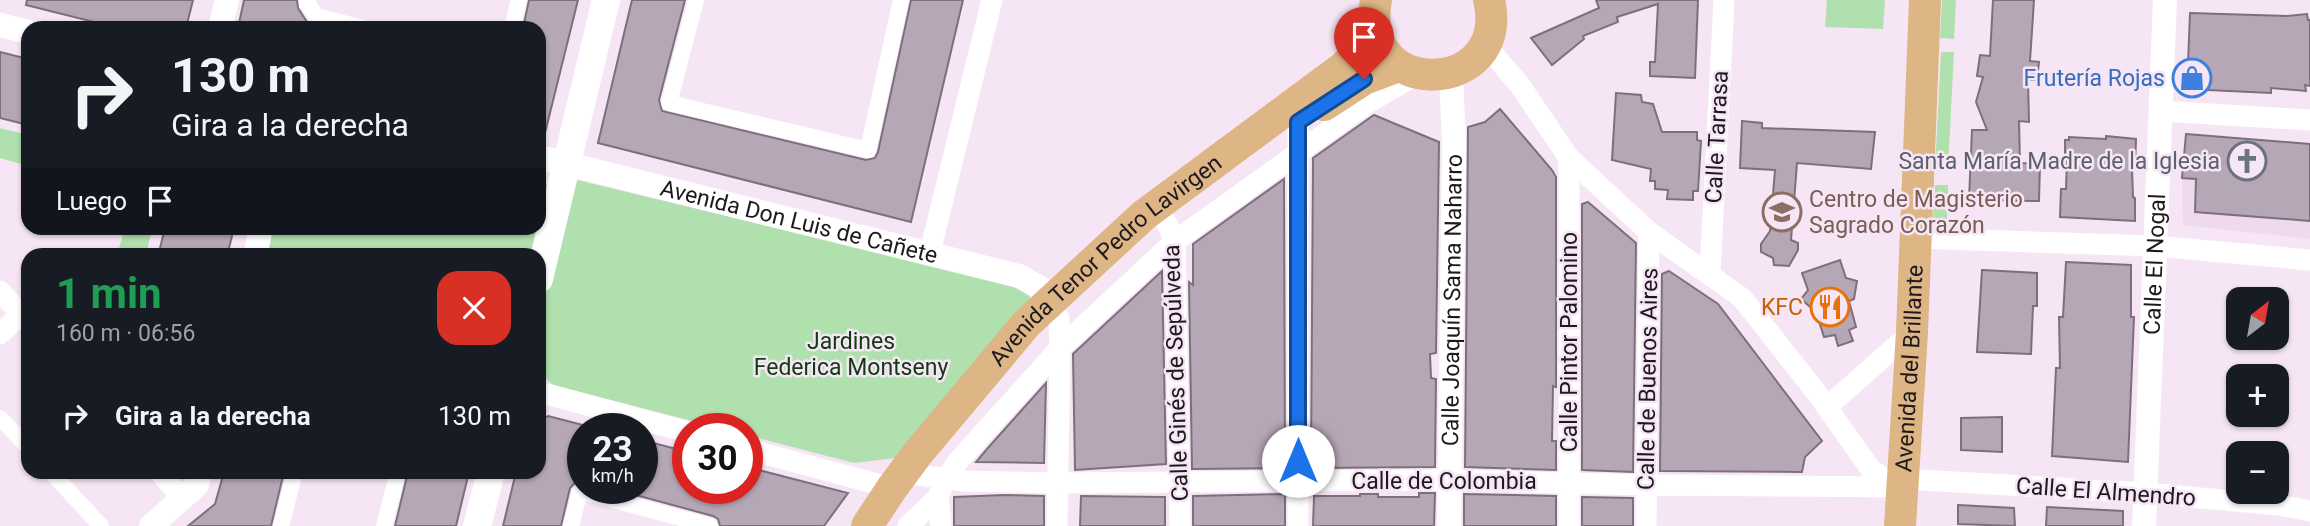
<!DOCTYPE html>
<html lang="es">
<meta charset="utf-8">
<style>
:root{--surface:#171b24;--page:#20242c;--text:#f1f3f6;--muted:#9ea1a6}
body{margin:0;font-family:Roboto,sans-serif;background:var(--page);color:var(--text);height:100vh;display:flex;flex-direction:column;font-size:26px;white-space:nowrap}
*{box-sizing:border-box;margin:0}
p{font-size:23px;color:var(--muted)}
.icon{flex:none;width:38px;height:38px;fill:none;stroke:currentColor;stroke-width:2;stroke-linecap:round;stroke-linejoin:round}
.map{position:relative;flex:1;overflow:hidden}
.side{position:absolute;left:21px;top:248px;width:525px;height:231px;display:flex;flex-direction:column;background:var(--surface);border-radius:21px;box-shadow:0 2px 5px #0004}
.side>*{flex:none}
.hud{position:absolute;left:21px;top:21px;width:525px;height:214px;border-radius:21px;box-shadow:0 2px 5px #0004;background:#171b24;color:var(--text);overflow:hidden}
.needle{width:46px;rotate:31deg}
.buttons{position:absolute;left:2226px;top:287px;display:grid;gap:14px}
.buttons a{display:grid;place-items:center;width:63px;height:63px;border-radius:14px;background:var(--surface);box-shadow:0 2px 5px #0004;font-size:35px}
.speed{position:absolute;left:567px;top:413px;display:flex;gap:14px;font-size:35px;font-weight:700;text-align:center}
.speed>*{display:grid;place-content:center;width:91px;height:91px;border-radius:50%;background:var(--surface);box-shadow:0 2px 5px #0004;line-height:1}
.speed small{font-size:18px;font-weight:400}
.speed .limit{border:10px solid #d22;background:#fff;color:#111}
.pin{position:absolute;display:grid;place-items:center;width:60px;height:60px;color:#fff;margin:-72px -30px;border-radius:50% 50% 50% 0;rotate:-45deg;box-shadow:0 0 7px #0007}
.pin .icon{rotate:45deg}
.me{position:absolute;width:77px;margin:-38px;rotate:0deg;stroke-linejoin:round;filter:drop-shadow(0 0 5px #0008)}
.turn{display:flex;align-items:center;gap:24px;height:147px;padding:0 35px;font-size:32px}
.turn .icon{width:91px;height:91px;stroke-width:2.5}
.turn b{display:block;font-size:49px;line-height:60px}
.then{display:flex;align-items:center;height:66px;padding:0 35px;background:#0003;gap:14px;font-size:26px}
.round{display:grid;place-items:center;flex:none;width:74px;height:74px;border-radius:21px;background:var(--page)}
.head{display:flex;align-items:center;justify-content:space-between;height:119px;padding:0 35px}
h1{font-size:42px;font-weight:700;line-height:52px;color:#1e9e55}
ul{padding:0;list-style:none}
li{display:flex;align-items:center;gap:21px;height:98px;padding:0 35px}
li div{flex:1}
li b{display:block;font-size:26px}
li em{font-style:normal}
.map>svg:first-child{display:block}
</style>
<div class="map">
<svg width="2310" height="526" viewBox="0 0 2310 526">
<rect width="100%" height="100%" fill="#f6e6f5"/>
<!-- built -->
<path fill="#eed9ee" d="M2182 178 2310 184V239L2183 225Z"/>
<!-- green -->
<path fill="#afe0ad" d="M1827 0H1885L1883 29 1825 27Z
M1942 0H1956L1954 39 1940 38Z
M1941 52H1954L1948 169H1935Z
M0 128 28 135V166L0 158Z
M539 175 552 191 537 255 264 256 271 228H539Z
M577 180 1006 283 1030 294 1029 309 903 457 854 463 747 435V429H723L553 385 539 372V318L570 184Z
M1935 185H1948L1947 220 1933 219Z
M125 228H152L146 255H117Z"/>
<!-- building -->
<path fill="#b6a7b6" stroke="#7d6f7d" stroke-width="2" d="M27 0H193L186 28H118L26 5Z
M244 0H297L298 8 307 22 321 28H238Z
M529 0H578L544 137H539V28H523Z
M632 0H685L659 100 662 111 866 160 875 158 878 152 911 0H963L911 222 598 143Z
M1596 0H1698L1695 78 1650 76V62H1655L1658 4 1617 17 1618 22 1583 36 1584 39 1552 65 1531 38 1599 8Z
M1993 0H2034L2030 61 2039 62 2037 80H2028L2029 122 2019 121 2020 163 2040 164 2039 201 1969 200 1972 130H1987L1976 102 1983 77 1977 76 1980 55 1990 56Z
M2190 13 2287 16 2307 14 2308 20H2310V86L2305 85 2306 91 2271 88V93L2187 89Z
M0 52 28 59V125L0 118Z
M1616 93 1641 95 1642 102 1653 104 1662 132H1697V140L1701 141 1698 191H1693V200L1667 199 1668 190 1655 189V181H1650L1651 169 1612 160Z
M1500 109 1552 170 1556 177V387L1553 386 1552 441H1556V470L1465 467 1468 127 1485 122Z
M1374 115 1439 142 1436 353 1430 354 1431 378 1436 379 1435 467 1311 468 1313 158Z
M1742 121 1762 123V128L1875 132 1871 169 1797 163 1791 240 1798 243V250L1789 266 1774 265 1773 258 1761 252V244L1770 231 1775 170 1740 168Z
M2186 134 2310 144V221L2195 212 2196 179 2182 178Z
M2106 136 2136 139 2135 169H2132L2133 197 2135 198V221L2060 217 2061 189H2066L2067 156 2065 155V140H2069V137L2106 139Z
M1284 179 1285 468 1192 469 1189 282 1193 285V244Z
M1588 202 1636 243 1633 472 1582 470V204Z
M165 228H234L227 256H158Z
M1840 260 1846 278 1857 281 1854 299 1849 301 1856 327 1849 330 1853 341 1838 346 1835 335 1824 337 1816 312 1801 299 1808 290 1802 273Z
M2066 262 2131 265V317H2134L2128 462 2052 456 2056 368H2060L2059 317H2063Z
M1982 270 2037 273V306H2033L2031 354 1977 352Z
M1162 271 1166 464 1075 470 1073 354Z
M1669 271 1718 304 1822 441 1805 457 1802 472 1660 471 1662 274Z
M1046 383 1044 463 976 462 987 449Z
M548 416 583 425V481H577L570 488 561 526H503L516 472H539V422Z
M2002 417V452L1961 450V418Z
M642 440 688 452V488H747V467L848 493 824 526H720L718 519 713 516 610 488H642Z
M224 472H284L271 526H188L215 504Z
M408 472H469L456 526H395Z
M1419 493H1435L1434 526H1313L1314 496H1360V494H1378V497H1419Z
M1285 494V526H1193V496Z
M1464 494 1556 496V526H1464Z
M1004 495 1044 496V526H954V497Z
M1081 496 1165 497V526H1080Z
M1582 497 1633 498V526H1582Z
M1958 505 2014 508 2015 526 1958 524Z
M2047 507 2123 511V526H2046Z"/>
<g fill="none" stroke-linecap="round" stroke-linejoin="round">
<!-- pedestrian -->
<path stroke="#fff" stroke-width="16" d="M308 0 307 3 316 16 363 28
M696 0 669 103 868 150 901 0
M512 28 519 0
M0 418 28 447
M51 472 101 526
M281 526 295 472
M384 526 398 472
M571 526 580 491 710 526"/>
<!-- minor -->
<path stroke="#fff" stroke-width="21" d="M1485 45 1519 84 1569 158 1649 232 1742 298 1816 392 1872 471 1897 485
M2161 111 2310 120
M1298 122V526
M1569 158V526
M1166 222 1175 241 1180 526
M1916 238 2155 246 2310 260
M930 252 992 0
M1710 274 1724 0
M0 291 28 322
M0 334 21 314
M539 392 688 432
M1827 407 1912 332
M747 449 892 488
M160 472 182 498
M903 473 964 481 1058 483 1449 480 1646 485 1902 487
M1902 479 2145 493 2279 505 2310 511
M908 526 938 497
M941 526 938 497 946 478 959 460 1060 348 1175 241 1366 104 1418 74
M1057 526 1060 348 1059 318
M1646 526 1649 232"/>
<!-- tertiary -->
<g stroke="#fff" stroke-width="24">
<path d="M0 25 28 32"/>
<path d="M220 28 227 0"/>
<path id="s1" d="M539 157 1019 276 1054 296"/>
<path d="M255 256 261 228"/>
<path d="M151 526 197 485 199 472"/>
<path id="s2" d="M1449 526 1454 142 1451 74"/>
<path id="s3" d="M2144 526 2165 0"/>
</g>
<!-- secondary -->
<path stroke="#fff" stroke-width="28" d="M539 279 606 0
M477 526 491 472"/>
<!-- primary -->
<g stroke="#deb584" stroke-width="32">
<path d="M1376 0C1357 103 1512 96 1489 0"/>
<path d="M1324 105 1364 79 1399 66"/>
<path id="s4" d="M867 526 892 488 918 453 1027 323 1144 215 1345 66 1375 29"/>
<path id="s5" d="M1900 526 1912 332 1925 0"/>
</g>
</g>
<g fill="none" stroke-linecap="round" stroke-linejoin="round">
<defs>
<path id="route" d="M1298 461V122L1364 79"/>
</defs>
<!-- route casing -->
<use href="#route" stroke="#114b97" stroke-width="18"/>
<!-- route -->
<use href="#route" stroke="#1a73e8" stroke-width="12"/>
</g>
<!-- icons -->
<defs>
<symbol id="shop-ring" viewBox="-11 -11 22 22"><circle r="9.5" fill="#f6e6f5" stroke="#3f7fe0" stroke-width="1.5"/><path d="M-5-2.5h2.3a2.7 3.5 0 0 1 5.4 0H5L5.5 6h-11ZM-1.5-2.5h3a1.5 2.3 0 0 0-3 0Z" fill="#3f7fe0"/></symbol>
<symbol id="church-ring" viewBox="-11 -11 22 22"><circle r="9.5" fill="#f6e6f5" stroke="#6b7280" stroke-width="1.5"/><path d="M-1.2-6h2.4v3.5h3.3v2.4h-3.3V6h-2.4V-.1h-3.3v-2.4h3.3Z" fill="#6b7280"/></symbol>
<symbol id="university-ring" viewBox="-11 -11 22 22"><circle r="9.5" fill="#f6e6f5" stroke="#8d6e63" stroke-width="1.5"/><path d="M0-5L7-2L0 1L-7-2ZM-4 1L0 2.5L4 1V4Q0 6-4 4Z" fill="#8d6e63"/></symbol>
<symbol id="restaurant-ring" viewBox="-11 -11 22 22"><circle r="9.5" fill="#f6e6f5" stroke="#e8710a" stroke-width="1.5"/><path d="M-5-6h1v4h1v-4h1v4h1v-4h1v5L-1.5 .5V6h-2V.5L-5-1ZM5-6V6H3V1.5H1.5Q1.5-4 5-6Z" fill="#e8710a"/></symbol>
</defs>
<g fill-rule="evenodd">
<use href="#shop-ring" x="2170" y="56" width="44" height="44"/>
<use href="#church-ring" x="2225" y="139" width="44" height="44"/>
<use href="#university-ring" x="1760" y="190" width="44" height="44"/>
<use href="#restaurant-ring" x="1808" y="285" width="44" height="44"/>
</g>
<g text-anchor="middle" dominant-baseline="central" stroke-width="5" stroke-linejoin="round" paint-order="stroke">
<!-- shop labels -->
<g font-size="23" fill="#366cbe" stroke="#f6e6f5" text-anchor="end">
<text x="2165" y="78">Frutería Rojas</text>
</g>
<!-- street labels -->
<g font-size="23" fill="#1e191e" stroke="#f6e6f5">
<text transform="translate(1717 137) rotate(-87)">Calle Tarrasa</text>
<text stroke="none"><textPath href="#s1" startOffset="268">Avenida Don Luis de Cañete</textPath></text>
<text stroke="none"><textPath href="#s4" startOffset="359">Avenida Tenor Pedro Lavirgen</textPath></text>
<text stroke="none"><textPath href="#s3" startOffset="262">Calle El Nogal</textPath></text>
<text stroke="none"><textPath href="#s2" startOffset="226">Calle Joaquín Sama Naharro</textPath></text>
<text transform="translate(1569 342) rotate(-90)">Calle Pintor Palomino</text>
<text stroke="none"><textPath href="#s5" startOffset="158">Avenida del Brillante</textPath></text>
<text transform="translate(1176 373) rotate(-92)">Calle Ginés de Sepúlveda</text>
<text transform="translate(1648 379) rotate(-89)">Calle de Buenos Aires</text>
<text x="1444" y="481">Calle de Colombia</text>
<text transform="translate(2106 492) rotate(4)">Calle El Almendro</text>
</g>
<!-- worship labels -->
<g font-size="23" fill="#5b616d" stroke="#f6e6f5" text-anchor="end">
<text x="2220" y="161">Santa María Madre de la Iglesia</text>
</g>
<!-- education labels -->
<g font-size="23" fill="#785e54" stroke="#f6e6f5" text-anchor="start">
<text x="1809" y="199">Centro de Magisterio<tspan x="1809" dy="26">Sagrado Corazón</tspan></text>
</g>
<!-- food labels -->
<g font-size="23" fill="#c56008" stroke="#f6e6f5" text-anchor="end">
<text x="1803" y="307">KFC</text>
</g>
<!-- park labels -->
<g font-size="23" fill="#0e3c10" stroke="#f6e6f5">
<text x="851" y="341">Jardines<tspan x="851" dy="26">Federica Montseny</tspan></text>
</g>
</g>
</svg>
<div class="buttons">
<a><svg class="needle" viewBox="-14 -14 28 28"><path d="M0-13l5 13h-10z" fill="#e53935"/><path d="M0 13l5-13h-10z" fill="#9ea1a6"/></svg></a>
<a>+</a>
<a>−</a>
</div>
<div class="speed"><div>23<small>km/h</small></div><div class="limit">30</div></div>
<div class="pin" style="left:1364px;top:79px;background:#d93025"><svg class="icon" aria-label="arrive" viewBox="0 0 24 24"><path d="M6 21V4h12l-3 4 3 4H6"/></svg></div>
<svg class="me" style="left:1298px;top:461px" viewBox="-20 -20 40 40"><circle r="19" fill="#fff"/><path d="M0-13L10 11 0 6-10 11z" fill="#1a73e8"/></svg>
<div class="hud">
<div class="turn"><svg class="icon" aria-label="right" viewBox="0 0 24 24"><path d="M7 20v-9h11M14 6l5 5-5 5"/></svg><div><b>130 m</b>Gira a la derecha</div></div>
<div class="then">Luego<svg class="icon" aria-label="arrive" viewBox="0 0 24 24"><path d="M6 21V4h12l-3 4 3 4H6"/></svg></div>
</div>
<section class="side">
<div class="head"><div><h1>1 min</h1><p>160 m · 06:56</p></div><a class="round" style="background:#d93025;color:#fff"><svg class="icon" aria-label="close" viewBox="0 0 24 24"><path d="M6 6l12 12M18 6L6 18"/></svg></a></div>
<ul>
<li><svg class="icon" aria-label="right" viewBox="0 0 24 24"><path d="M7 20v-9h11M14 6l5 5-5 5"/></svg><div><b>Gira a la derecha</b></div><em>130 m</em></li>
</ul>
</section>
</div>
